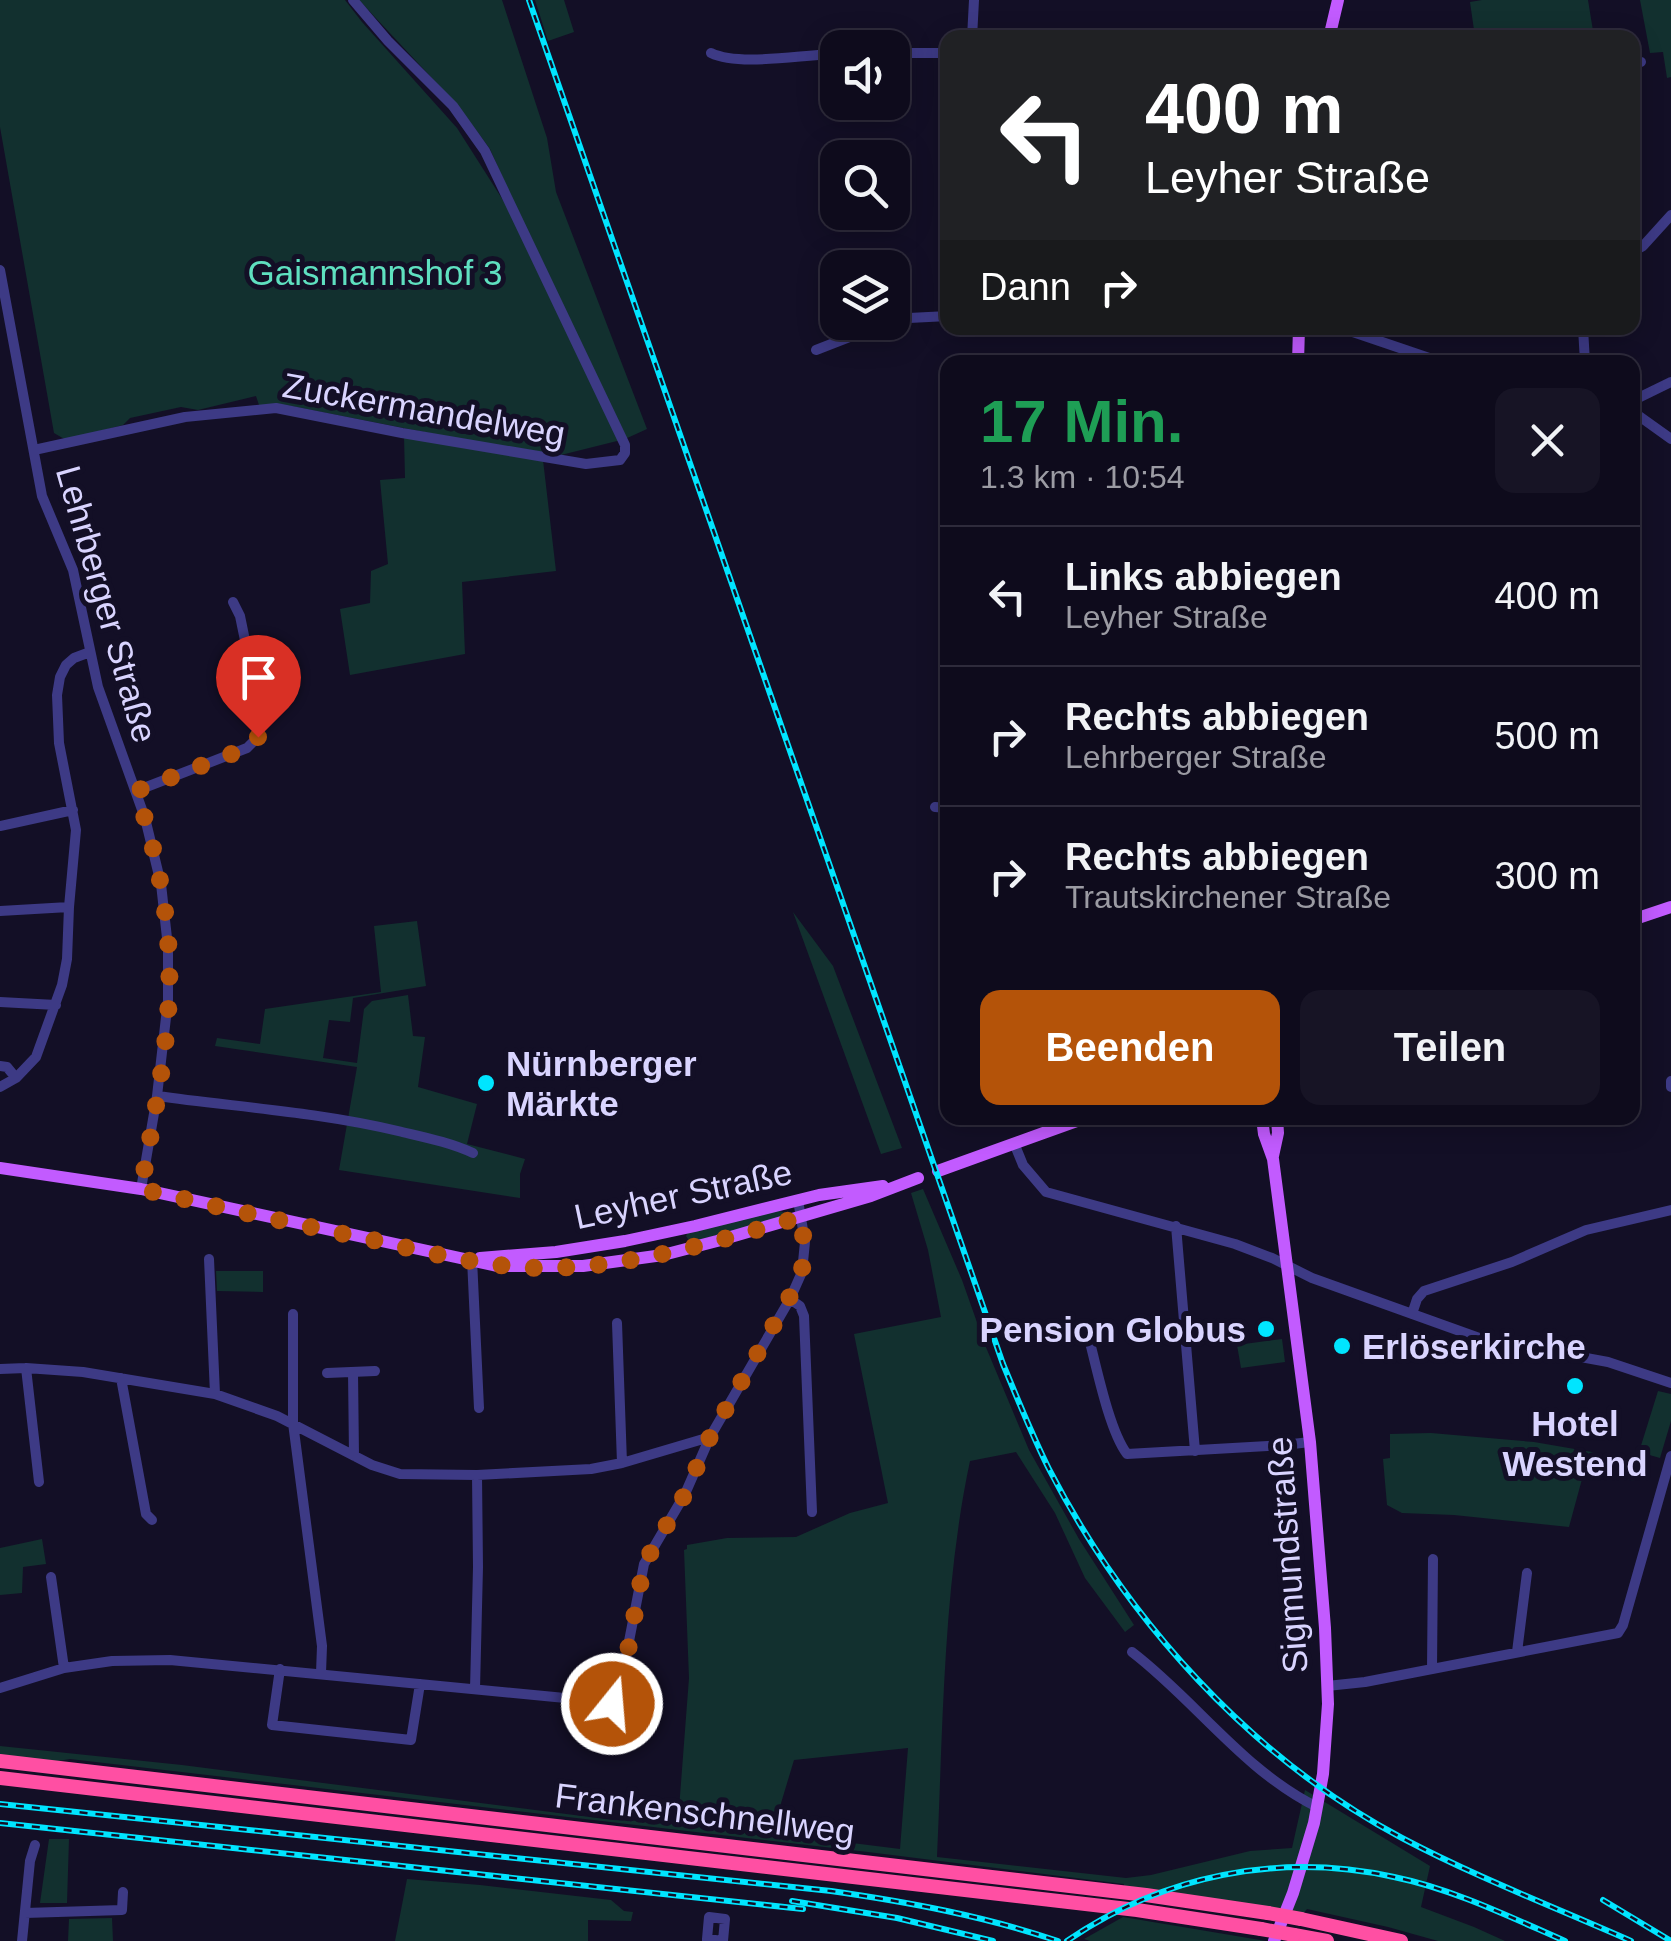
<!DOCTYPE html>
<html lang="de">
<meta charset="utf-8">
<style>
:root{--surface:#0e0b1c;--page:#171425;--text:#f1f3f6;--muted:#9b9ba3;--line:#2e2b3b;--accent:#b45309}
body{margin:0;font-family:Arial,sans-serif;background:var(--page);color:var(--text);height:100vh;display:flex;flex-direction:column;font-size:38px;white-space:nowrap}
*{box-sizing:border-box;margin:0}
p{font-size:32px;color:var(--muted)}
.icon{flex:none;width:55px;height:55px;fill:none;stroke:currentColor;stroke-width:2;stroke-linecap:round;stroke-linejoin:round}
.map{position:relative;flex:1;overflow:hidden}
.panel{position:absolute;left:940px;top:355px;width:700px;height:770px;display:flex;flex-direction:column;background:var(--surface);border-radius:20px;box-shadow:0 5px 25px #0003,0 0 0 2px var(--line)}
.panel>*{flex:none}
.top-card{position:absolute;left:940px;top:30px;width:700px;height:305px;border-radius:20px;box-shadow:0 5px 25px #0003,0 0 0 2px var(--line);background:#202124;color:#fff;overflow:hidden}
.fabs{position:absolute;left:820px;top:30px;display:grid;gap:20px}
.fabs a{display:grid;place-items:center;width:90px;height:90px;border-radius:20px;background:var(--surface);box-shadow:0 5px 25px #0003,0 0 0 2px var(--line);font-size:50px}
.pin{position:absolute;display:grid;place-items:center;width:85px;height:85px;color:#fff;margin:-102px -42px;border-radius:50% 50% 50% 0;rotate:-45deg;box-shadow:0 0 10px #0007}
.pin .icon{rotate:45deg}
.me{position:absolute;width:110px;margin:-55px;rotate:17deg;stroke-linejoin:round;filter:drop-shadow(0 0 8px #0008)}
.turn{display:flex;align-items:center;gap:35px;height:210px;padding:0 40px;font-size:45px}
.turn .icon{width:130px;height:130px;stroke-width:2.5}
.turn b{display:block;font-size:70px;line-height:85px}
.then{display:flex;align-items:center;height:95px;padding:0 40px;background:#0003;gap:20px;font-size:38px}
.round{display:grid;place-items:center;flex:none;width:105px;height:105px;border-radius:20px;background:var(--page)}
.head{display:flex;align-items:center;justify-content:space-between;height:170px;padding:0 40px}
h1{font-size:60px;font-weight:800;line-height:75px;color:#1e9e55}
.action{display:flex;gap:20px;margin-top:auto;padding:20px 40px}
.action a{flex:1;height:115px;border-radius:20px;background:var(--accent);color:#fff;font-size:40px;font-weight:800;line-height:115px;text-align:center}
.action a+a{background:var(--page);color:var(--text)}
ul{padding:0;list-style:none}
li{display:flex;align-items:center;gap:30px;height:140px;padding:0 40px;border-top:2px solid var(--line)}
li div{flex:1}
li b{display:block;font-size:38px}
li em{font-style:normal}
.map>svg:first-child{display:block}
</style>
<div class="map">
<svg width="1671" height="1941" viewBox="0 0 1671 1941">
<rect width="100%" height="100%" fill="#130f26"/>
<!-- green -->
<path fill="#12302f" fill-rule="evenodd" d="M0 0H345L362 22 457 128 508 208 514 203 490 149 459 107 359 0H502L547 138 556 192 647 429 625 439 561 455 460 439 291 406 259 405 256 396 198 410 181 407 130 418 123 425 66 440 54 433 0 127Z
M535 0H564L574 32 548 41Z
M1482 0H1588L1594 37H1475L1470 2Z
M1640 0H1671V77L1667 78 1663 52 1650 53Z
M404 436 543 460 556 571 462 582 465 654 350 675 340 609 370 603 371 571 388 564 380 480 405 478Z
M793 912 833 966 902 1148 881 1154Z
M417 921 426 986 353 998 350 1022 329 1020 323 1058 357 1063 364 1009 372 1001 408 995 413 1036 425 1037 418 1087 477 1104 467 1144 525 1159 520 1174V1198L339 1170 357 1067 215 1046 217 1038 260 1044 265 1009 381 992 374 926Z
M923 1189 962 1280 985 1345 1029 1450 1079 1539 1134 1625 1125 1632 1085 1578 1055 1513 1016 1452 970 1461C943 1588 943 1727 937 1857L1126 1878 1151 1875 1250 1851 1292 1848 1305 1790 1430 1866 1421 1907 1474 1927 1505 1941H1438L1388 1927 1307 1909 1303 1914 1124 1887V1884L868 1852 70 1759 52 1762 0 1756V1746L182 1765 613 1820 678 1822 689 1678 684 1550 687 1549V1545L727 1538 796 1537 850 1513 888 1503 854 1334 941 1317 928 1250 911 1193ZM908 1748 900 1849 772 1833 794 1760Z
M777 1210 788 1214 786 1217 690 1242 686 1236 688 1232Z
M216 1271H263V1292L217 1291Z
M1282 1339 1285 1362 1241 1368 1237 1345Z
M1658 1391 1671 1394V1421L1660 1458 1639 1452Z
M1431 1433 1534 1442 1592 1452 1638 1464 1634 1481 1585 1468 1569 1527 1454 1515 1402 1513 1387 1505 1383 1459 1390 1458V1434Z
M42 1539 46 1564 23 1567 22 1593 0 1595V1548Z
M49 1839H69L67 1903H40Z
M407 1879 480 1885 611 1900 624 1911 633 1912 631 1921 588 1920V1941H395Z
M1123 1917 1266 1941H1090L1084 1939Z
M112 1918 113 1941H68L69 1919Z"/>
<g fill="none" stroke-linecap="round" stroke-linejoin="round">
<!-- minor -->
<path stroke="#3d3a85" stroke-width="10" d="M972 38 974 0
M711 53C740 67 803 54 838 54
M892 53H948
M1632 63 1641 62
M1632 252 1643 246 1671 215
M0 270 42 496 73 570 98 687 145 818 161 884 168 947V1000L157 1096 141 1189
M892 322 909 318 948 316
M1341 328 1441 362
M1583 328 1585 362
M816 350 888 322
M1632 401 1671 382
M1632 411 1671 439
M34 450 185 417 276 408 402 433 586 464 620 460 625 453V445L485 151 453 106 388 41 353 0
M136 791 247 748 258 737 262 723 240 616 233 602
M935 807 948 808
M0 826 73 810
M0 911 69 907
M0 1002 56 1005
M0 1066 7 1067 16 1078
M1671 1081V1087
M0 1087 16 1078 36 1057 62 985 67 959 69 907 76 830 59 743 57 695 60 677 66 665 74 658 90 652
M157 1096C237 1107 318 1112 398 1131 423 1137 449 1142 473 1153
M1014 1143 1023 1165 1046 1192 1235 1244 1272 1258 1312 1278 1482 1339 1608 1362 1671 1383
M1176 1226 1195 1451
M209 1259 215 1394
M472 1259 479 1408
M790 1299 800 1306 804 1316 812 1512
M293 1314V1423L322 1646 321 1673
M1412 1314 1417 1299 1424 1291 1512 1262 1586 1230 1671 1210
M617 1323 622 1463
M1086 1327C1095 1359 1108 1429 1127 1454L1284 1445 1310 1442
M26 1368 39 1482
M0 1369 26 1368 83 1372 215 1394 277 1416 372 1465 400 1474 477 1475 591 1469 622 1463 710 1437
M353 1372 354 1456
M327 1373 375 1371
M121 1378 146 1514 152 1520
M51 1577 64 1668
M1132 1652C1195 1700 1244 1771 1317 1807
M1517 1652 1527 1573
M280 1669 272 1725 411 1740 420 1684
M1432 1669 1433 1559
M1327 1686 1365 1682 1618 1633 1623 1625 1671 1456
M0 1688 64 1668 112 1661 170 1660 617 1703 644 1564 685 1494 710 1437 790 1299 802 1272 805 1242 798 1200
M475 1689 478 1567 477 1475
M25 1913 122 1910 123 1892
M22 1941 30 1861 35 1845
M707 1941V1939L709 1917 725 1919 723 1941 707 1939"/>
<!-- major -->
<path stroke="#c25bff" stroke-width="12" d="M1329 38 1338 0
M1298 362 1299 328
M1632 920 1671 907
M1262 1118 1264 1134 1273 1159 1310 1442 1325 1628 1328 1704 1323 1774 1314 1823 1293 1893 1274 1941
M1273 1156 1278 1133 1277 1118
M0 1168 141 1189 497 1266H583L663 1255 717 1241 871 1196 918 1178
M938 1171 1085 1118
M480 1258 556 1252 625 1241 695 1226 819 1195 883 1186"/>
<!-- highway -->
<path stroke="#ff4fa3" stroke-width="14" d="M0 1761 1146 1895 1268 1913
M0 1778 1137 1910 1261 1929
M1301 1919 1401 1941
M1294 1935 1327 1941"/>
<defs>
<path id="rail" d="M529 0 1003 1364C1018 1400 1032 1435 1049 1469 1127 1620 1251 1758 1402 1838 1476 1877 1554 1907 1631 1941
M0 1804 831 1891C908 1902 984 1916 1058 1941
M0 1823 803 1909
M1603 1900 1671 1941
M792 1901 897 1918 993 1941
M1067 1941C1163 1875 1279 1852 1394 1877 1453 1889 1510 1917 1565 1941"/>
</defs>
<!-- rail casing -->
<use href="#rail" stroke="#00e5ff" stroke-width="6"/>
<!-- rail -->
<use href="#rail" stroke="#130f26" stroke-width="2.5" stroke-dasharray="8" stroke-linecap="butt"/>
<!-- highway-bridge -->
<path stroke="#ff4fa3" stroke-width="14" d="M1268 1913 1301 1919
M1261 1929 1294 1935"/>
</g>
<g fill="none" stroke-linecap="round" stroke-linejoin="round">
<!-- route -->
<path stroke="#b45309" stroke-width="18" stroke-dasharray="0 32.4" d="M258 737 247 748 136 791C159 858 172 927 169 997 166 1062 152 1126 141 1189 218 1207 295 1224 373 1240 430 1253 488 1268 546 1268 635 1267 717 1241 801 1217 804 1242 807 1261 797 1284L710 1437 685 1494 644 1564 619 1699 612 1704"/>
</g>
<!-- markers -->
<g fill="#00e5ff" stroke="#130f26" stroke-width="4">
<circle cx="486" cy="1083" r="10"/>
<circle cx="1266" cy="1329" r="10"/>
<circle cx="1342" cy="1346" r="10"/>
<circle cx="1575" cy="1386" r="10"/>
</g>
<g text-anchor="middle" dominant-baseline="central" stroke-width="10" stroke-linejoin="round" paint-order="stroke">
<!-- park labels -->
<g font-size="35" fill="#5fe0c0" stroke="#130f26">
<text x="375" y="272">Gaismannshof 3</text>
</g>
<!-- street labels -->
<g font-size="35" fill="#d9d4ff" stroke="#130f26">
<text transform="translate(424 409) rotate(10)">Zuckermandelweg</text>
<text transform="translate(107 604) rotate(74)">Lehrberger Straße</text>
<text transform="translate(683 1194) rotate(-12)">Leyher Straße</text>
<text transform="translate(1287 1555) rotate(-94)">Sigmundstraße</text>
<text transform="translate(705 1813) rotate(7)">Frankenschnellweg</text>
</g>
<!-- poi labels -->
<g font-size="35" font-weight="bold" fill="#d9d4ff" stroke="#130f26" text-anchor="start">
<text x="506" y="1063">Nürnberger<tspan x="506" dy="40">Märkte</tspan></text>
<text x="1246" y="1329" text-anchor="end">Pension Globus</text>
<text x="1362" y="1346">Erlöserkirche</text>
<text x="1575" y="1423" text-anchor="middle">Hotel<tspan x="1575" dy="40">Westend</tspan></text>
</g>
</g>
</svg>
<div class="fabs">
<a><svg class="icon" aria-label="sound" viewBox="0 0 24 24"><path d="M4 9h4l5-4v14l-5-4H4zM17 9q2 3 0 6"/></svg></a>
<a><svg class="icon" aria-label="search" viewBox="0 0 24 24"><circle cx="10" cy="10" r="6"/><path d="M15 15l6 6"/></svg></a>
<a><svg class="icon" aria-label="layers" viewBox="0 0 24 24"><path d="M12 4l9 5-9 5-9-5zM3 14l9 5 9-5"/></svg></a>
</div>
<div class="pin" style="left:258px;top:737px;background:#d93025"><svg class="icon" aria-label="arrive" viewBox="0 0 24 24"><path d="M6 21V4h12l-3 4 3 4H6"/></svg></div>
<svg class="me" style="left:612px;top:1704px" viewBox="-20 -20 40 40"><circle r="17" fill="#b45309" stroke="#fff" stroke-width="3"/><path d="M0-11L8 9 0 5-8 9z" fill="#fff"/></svg>
<div class="top-card">
<div class="turn"><svg class="icon" aria-label="left" viewBox="0 0 24 24"><path d="M17 20v-9H6M10 6l-5 5 5 5"/></svg><div><b>400 m</b>Leyher Straße</div></div>
<div class="then">Dann<svg class="icon" aria-label="right" viewBox="0 0 24 24"><path d="M7 20v-9h11M14 6l5 5-5 5"/></svg></div>
</div>
<section class="panel">
<div class="head"><div><h1>17 Min.</h1><p>1.3 km · 10:54</p></div><a class="round"><svg class="icon" aria-label="close" viewBox="0 0 24 24"><path d="M6 6l12 12M18 6L6 18"/></svg></a></div>
<ul>
<li><svg class="icon" aria-label="left" viewBox="0 0 24 24"><path d="M17 20v-9H6M10 6l-5 5 5 5"/></svg><div><b>Links abbiegen</b><p>Leyher Straße</p></div><em>400 m</em></li>
<li><svg class="icon" aria-label="right" viewBox="0 0 24 24"><path d="M7 20v-9h11M14 6l5 5-5 5"/></svg><div><b>Rechts abbiegen</b><p>Lehrberger Straße</p></div><em>500 m</em></li>
<li><svg class="icon" aria-label="right" viewBox="0 0 24 24"><path d="M7 20v-9h11M14 6l5 5-5 5"/></svg><div><b>Rechts abbiegen</b><p>Trautskirchener Straße</p></div><em>300 m</em></li>
</ul>
<div class="action"><a>Beenden</a><a>Teilen</a></div>
</section>
</div>
